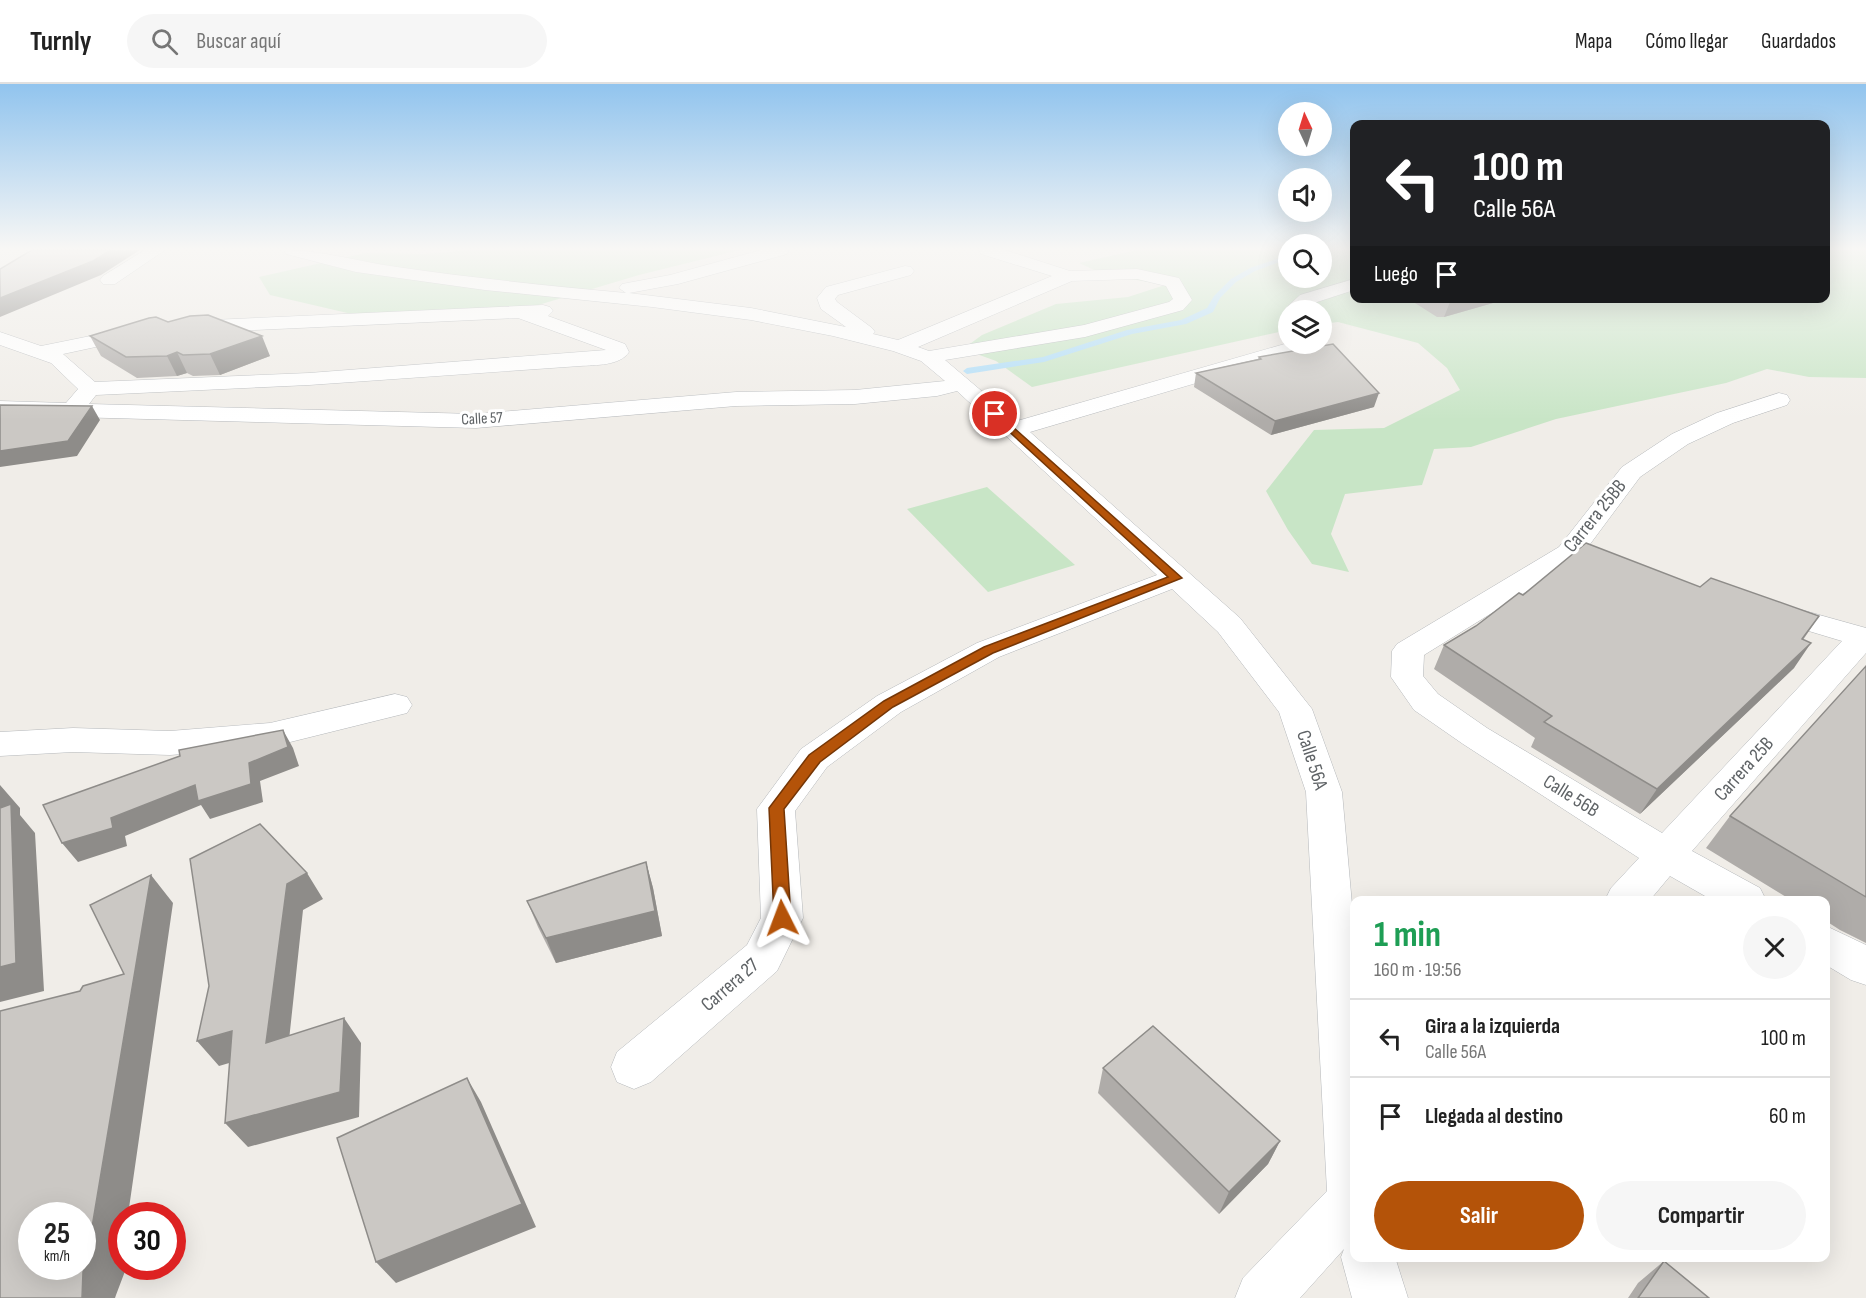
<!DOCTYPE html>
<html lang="es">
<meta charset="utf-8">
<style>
:root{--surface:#fff;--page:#f6f6f6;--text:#222;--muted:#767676;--line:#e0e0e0;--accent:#b45309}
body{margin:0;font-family:"Sofia Sans Condensed",sans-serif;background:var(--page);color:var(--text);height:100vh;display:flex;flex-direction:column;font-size:22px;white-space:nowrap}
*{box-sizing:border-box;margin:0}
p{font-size:20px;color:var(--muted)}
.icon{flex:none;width:33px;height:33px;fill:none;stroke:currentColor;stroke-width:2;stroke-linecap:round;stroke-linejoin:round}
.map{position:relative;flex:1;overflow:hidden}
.sheet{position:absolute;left:1350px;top:812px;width:480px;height:366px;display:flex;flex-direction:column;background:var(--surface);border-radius:12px;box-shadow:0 6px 24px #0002}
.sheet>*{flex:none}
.guide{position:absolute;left:1350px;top:36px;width:480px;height:183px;border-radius:12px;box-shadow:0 6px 24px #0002;background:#202124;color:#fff;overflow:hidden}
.needle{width:39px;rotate:356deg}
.buttons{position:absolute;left:1278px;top:18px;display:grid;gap:12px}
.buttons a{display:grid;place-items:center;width:54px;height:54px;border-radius:50%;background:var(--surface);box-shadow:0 6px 24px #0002;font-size:30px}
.speed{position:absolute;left:18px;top:1118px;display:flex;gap:12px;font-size:30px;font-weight:700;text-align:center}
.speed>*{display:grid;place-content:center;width:78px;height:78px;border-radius:50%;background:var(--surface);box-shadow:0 6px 24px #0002;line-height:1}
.speed small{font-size:15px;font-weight:400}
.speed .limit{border:9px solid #d22;background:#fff;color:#111}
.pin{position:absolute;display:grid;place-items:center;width:51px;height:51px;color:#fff;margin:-26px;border:3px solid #fff;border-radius:50%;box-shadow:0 2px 6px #0007}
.me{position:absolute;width:66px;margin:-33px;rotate:357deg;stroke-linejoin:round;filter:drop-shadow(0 0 4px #0008)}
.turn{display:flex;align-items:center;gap:21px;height:126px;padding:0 24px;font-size:27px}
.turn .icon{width:78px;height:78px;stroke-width:2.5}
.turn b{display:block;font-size:42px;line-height:51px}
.then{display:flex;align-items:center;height:57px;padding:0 24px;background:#0003;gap:12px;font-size:22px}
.round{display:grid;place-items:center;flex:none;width:63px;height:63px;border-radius:32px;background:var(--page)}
.headline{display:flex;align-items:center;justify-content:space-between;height:102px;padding:0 24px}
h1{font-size:36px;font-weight:700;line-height:45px;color:#1e9e55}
.primary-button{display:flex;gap:12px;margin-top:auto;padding:12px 24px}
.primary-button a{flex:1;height:69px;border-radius:36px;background:var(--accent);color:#fff;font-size:24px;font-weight:700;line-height:69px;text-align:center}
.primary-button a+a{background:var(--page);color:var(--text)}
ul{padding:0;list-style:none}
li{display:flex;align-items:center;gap:18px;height:78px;padding:0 24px;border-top:2px solid var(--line)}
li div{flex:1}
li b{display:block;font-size:22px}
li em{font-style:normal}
header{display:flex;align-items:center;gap:36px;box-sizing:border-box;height:84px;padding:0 30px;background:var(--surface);border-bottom:2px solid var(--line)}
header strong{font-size:28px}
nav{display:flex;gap:33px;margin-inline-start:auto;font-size:21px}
.search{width:420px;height:54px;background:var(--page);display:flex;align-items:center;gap:15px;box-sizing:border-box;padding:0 21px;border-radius:33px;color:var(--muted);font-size:22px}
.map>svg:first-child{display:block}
</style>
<header>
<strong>Turnly</strong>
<div class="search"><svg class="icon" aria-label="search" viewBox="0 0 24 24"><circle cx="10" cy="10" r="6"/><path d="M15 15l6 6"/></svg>Buscar aquí</div>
<nav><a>Mapa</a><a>Cómo llegar</a><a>Guardados</a></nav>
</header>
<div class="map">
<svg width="1866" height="1214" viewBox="0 0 1866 1214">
<rect width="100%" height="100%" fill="#f0ede8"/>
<!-- green -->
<path fill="#c8e5c6" d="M471 166H740L639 191 501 232 369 234 270 211 259 193 365 169 424 170Z
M1137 166H1288V194H1322V166H1354V214H1826V166H1866V294L1809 293 1767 285 1726 299 1556 335 1471 363 1434 365 1422 401 1345 410 1331 450 1349 488 1312 480 1288 446 1266 407 1314 346 1384 344 1460 306 1447 284 1418 259 1338 238 1322 240V226H1288V246L1032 303 996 277 963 265 982 251 1056 220 1128 213 1165 201 1103 190 1079 179Z
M987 403 1075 481 988 508 907 425Z"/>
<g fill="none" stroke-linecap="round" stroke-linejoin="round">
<!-- stream -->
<path fill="#afddf8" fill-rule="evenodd" d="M1288 171V175L1255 187 1236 198 1220 214 1213 228 1186 240 1132 250 1044 278 967 290 963 287 967 284 1043 273 1127 246 1181 236 1207 224 1214 212 1231 195 1250 184Z"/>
<defs>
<path id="minor" d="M145 166H165L115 200H103L100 196 103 192Z
M284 166C322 166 359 178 397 183 473 194 549 202 626 209L619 204 622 200 670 191 761 166H789L787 170 678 200 629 209 751 224 846 243 821 225 817 214 826 203 905 182 911 183 914 187 911 191 838 211 835 215 837 218 872 244 875 248 873 250 898 256 1052 192 981 170 979 166H1005L1070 187 1137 185 1179 194 1192 216 1183 226 1085 253 945 276 1017 337 1288 259 1318 260 1315 264 1030 348 1240 534 1312 625 1342 708 1354 843V1173H1395L1408 1214H1352L1341 1173 1344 1165 1300 1214H1235L1243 1194 1327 1107 1306 708 1279 628 1218 548 1172 505 999 573 901 628 827 683 795 727 803 834 777 887 651 998 634 1005 617 998 611 983 617 968 747 861 761 834 757 725 801 665 877 612 977 559 1157 491 957 307 937 312 855 320 736 322 476 344 0 331V317L66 319 78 305 51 279 0 261V248L41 262 135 243 142 245 145 249 142 253 63 270 95 298 309 289 606 266 518 234 190 249 183 247 180 243 183 239 190 237 543 221 550 223 553 227 548 232 625 260 629 268C620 282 595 281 580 282L309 301 96 311 89 320 476 330 736 308 855 306 945 297 921 277 893 267 833 252 751 236 652 223 485 206 356 188 286 170ZM1137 195 1166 202 1173 215 1169 218 1084 241 929 267 918 263 1072 197Z
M1354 195V206L1314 219 1306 226 1288 228 1286 224 1300 211Z
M1779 309 1787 311 1790 316 1787 321 1733 339 1688 360 1640 393 1579 475 1424 571 1423 592 1438 610 1487 644 1662 749 1842 557 1762 533 1758 527 1762 521 1773 518 1866 544V569L1692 767 1760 804 1766 816H1712L1670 792 1650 816H1605L1611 804 1639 774 1463 660 1414 626 1391 593 1392 567 1397 560 1559 463 1622 383 1672 350 1717 329Z
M395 610 407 613 412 621 407 629 270 663 170 671 73 668 0 672V648L73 644 170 647 270 639Z
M1826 842 1866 861V901L1851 896 1826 881Z"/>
</defs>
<!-- minor casing -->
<use href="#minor" stroke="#b5b8bb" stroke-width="1"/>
<!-- minor -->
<use href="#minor" fill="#fff" fill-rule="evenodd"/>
</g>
<!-- wall -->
<path fill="#afaca9" d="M1407 214H1501L1500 217 1444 233H1437Z
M168 238 270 272 220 291 193 292 187 289 177 292 137 294 101 272 90 252Z
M1259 273 1374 323 1271 351 1194 303 1196 289 1258 275Z
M1700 503 1819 532 1803 556 1794 584 1640 730 1531 663 1535 654 1434 585 1444 561 1476 542 1523 511Z
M1866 582V859L1840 846 1826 837V816H1791L1706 764 1730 732Z
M646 778 653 804 662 852 556 879 538 843 527 817Z
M1103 984 1280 1057 1268 1080 1219 1130 1098 1009Z
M1664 1177 1709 1214H1628L1638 1199Z"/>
<!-- shaded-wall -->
<path fill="#8e8c89" d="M111 166H140L101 191 0 233V214Z
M1460 214H1501L1500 217 1444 233 1450 218Z
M262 252 270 272 220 291 210 270Z
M177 268 187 289 177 292 167 272Z
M1379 309 1374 323 1271 351 1275 337Z
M92 322 100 336 77 372 0 383V367Z
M1811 559 1794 584 1640 730 1657 705Z
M283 646 293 664 299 682 260 697 263 718 210 735 201 721 125 752 127 762 78 778 62 759 111 734 249 679Z
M0 701 20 724V731L35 749 44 907 0 918Z
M646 778 653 804 662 852 556 879 546 854Z
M307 789 323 815 303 826 286 984 266 959 287 800Z
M151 791 173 819 128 1131H122V1182H127L116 1211 115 1214H82L83 1188 90 1155Z
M344 934 361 959 359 1033 248 1063 225 1039Z
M232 947 253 972 219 982 197 957Z
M467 994 481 1018 536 1143 396 1199 376 1178Z
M1280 1057 1268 1080 1219 1130 1229 1108Z"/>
<!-- building -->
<path fill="#cbc8c4" stroke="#8e8c89" stroke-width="1.5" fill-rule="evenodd" d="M32 166H111L93 177 0 214V185Z
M1437 214H1460L1450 218H1442Z
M208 231 262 252 210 270 183 271 177 268 167 272 126 273 90 252 149 234 156 233 168 238 190 232Z
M1333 260 1379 309 1275 337 1196 289 1261 275 1259 273Z
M0 321 92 322 68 357 0 367Z
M1586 459 1700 503 1711 494 1819 532 1802 555 1811 559 1657 705 1544 638 1552 632 1444 561 1476 542 1519 509 1523 511Z
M1866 582V813L1730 732Z
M283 646 288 663 249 679 251 700 198 717 195 701 111 734 113 744 62 759 43 721 180 672 179 666Z
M11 720 16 879 0 883V724Z
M260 740 307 789 287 800 266 959 344 934 340 1008 225 1039 232 947 197 957 209 902 190 775Z
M646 778 655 827 546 854 527 817Z
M151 791 90 1155 97 1156 83 1188 82 1214H0V927L80 907 83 902 124 890 90 821ZM32 1131H82V1182H32Z
M1153 942 1280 1057 1229 1108 1103 984Z
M467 994 522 1120 376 1178 337 1054Z
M1664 1177 1709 1214H1638Z"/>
<!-- sky -->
<linearGradient id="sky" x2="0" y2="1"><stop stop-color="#91c4ee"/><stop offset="0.49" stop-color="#f8f7f5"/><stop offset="1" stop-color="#f8f7f5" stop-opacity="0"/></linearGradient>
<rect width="1866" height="336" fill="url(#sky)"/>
<!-- route -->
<path fill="#b45309" stroke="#753606" stroke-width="1.5" d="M995 327 1182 494 993 569 893 623 820 678 784 725 791 834 788 839 782 841 776 839 774 834 769 724 809 671 884 617 984 563 1168 493 992 332 990 330Z"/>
<g text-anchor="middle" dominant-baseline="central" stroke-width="6" stroke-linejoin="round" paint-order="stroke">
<!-- far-street labels -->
<g font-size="16" fill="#5f6366" stroke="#fff">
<text transform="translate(482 335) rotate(-3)">Calle 57</text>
</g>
<!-- street labels -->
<g font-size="20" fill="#5f6366" stroke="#fff">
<text transform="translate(1595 432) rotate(-51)">Carrera 25BB</text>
<text transform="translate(1312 676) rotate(72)">Calle 56A</text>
<text transform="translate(1744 685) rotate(-48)">Carrera 25B</text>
<text transform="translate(1571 712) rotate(32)">Calle 56B</text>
<text transform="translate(730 901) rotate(-41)">Carrera 27</text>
</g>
</g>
</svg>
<div class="buttons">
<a><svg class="needle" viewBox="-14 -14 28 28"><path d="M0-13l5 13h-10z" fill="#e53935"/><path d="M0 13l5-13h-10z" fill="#767676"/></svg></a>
<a><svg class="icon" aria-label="sound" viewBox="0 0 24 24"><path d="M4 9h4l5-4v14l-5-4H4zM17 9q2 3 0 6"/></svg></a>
<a><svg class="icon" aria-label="search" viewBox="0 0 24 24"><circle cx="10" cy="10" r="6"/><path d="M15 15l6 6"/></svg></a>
<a><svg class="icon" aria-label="layers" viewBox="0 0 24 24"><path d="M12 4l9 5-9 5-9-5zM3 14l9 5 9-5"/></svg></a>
</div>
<div class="speed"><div>25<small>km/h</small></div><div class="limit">30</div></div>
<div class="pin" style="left:995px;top:330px;background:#d93025"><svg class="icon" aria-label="arrive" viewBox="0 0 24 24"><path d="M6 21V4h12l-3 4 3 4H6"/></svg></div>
<svg class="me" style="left:782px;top:834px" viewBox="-20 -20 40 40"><path d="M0-17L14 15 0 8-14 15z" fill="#b45309" stroke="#fff" stroke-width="4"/></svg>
<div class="guide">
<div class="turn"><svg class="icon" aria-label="left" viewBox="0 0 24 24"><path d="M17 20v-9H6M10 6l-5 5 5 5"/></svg><div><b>100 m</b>Calle 56A</div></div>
<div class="then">Luego<svg class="icon" aria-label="arrive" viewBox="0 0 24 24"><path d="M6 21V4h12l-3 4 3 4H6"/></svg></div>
</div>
<section class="sheet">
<div class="headline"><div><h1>1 min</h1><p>160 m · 19:56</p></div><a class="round"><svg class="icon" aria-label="close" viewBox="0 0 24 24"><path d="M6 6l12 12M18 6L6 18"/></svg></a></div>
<ul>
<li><svg class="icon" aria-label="left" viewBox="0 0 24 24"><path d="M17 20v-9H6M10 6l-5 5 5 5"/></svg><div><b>Gira a la izquierda</b><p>Calle 56A</p></div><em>100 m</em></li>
<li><svg class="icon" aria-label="arrive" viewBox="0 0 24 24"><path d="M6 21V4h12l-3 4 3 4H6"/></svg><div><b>Llegada al destino</b></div><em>60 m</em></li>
</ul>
<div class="primary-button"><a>Salir</a><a>Compartir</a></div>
</section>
</div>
